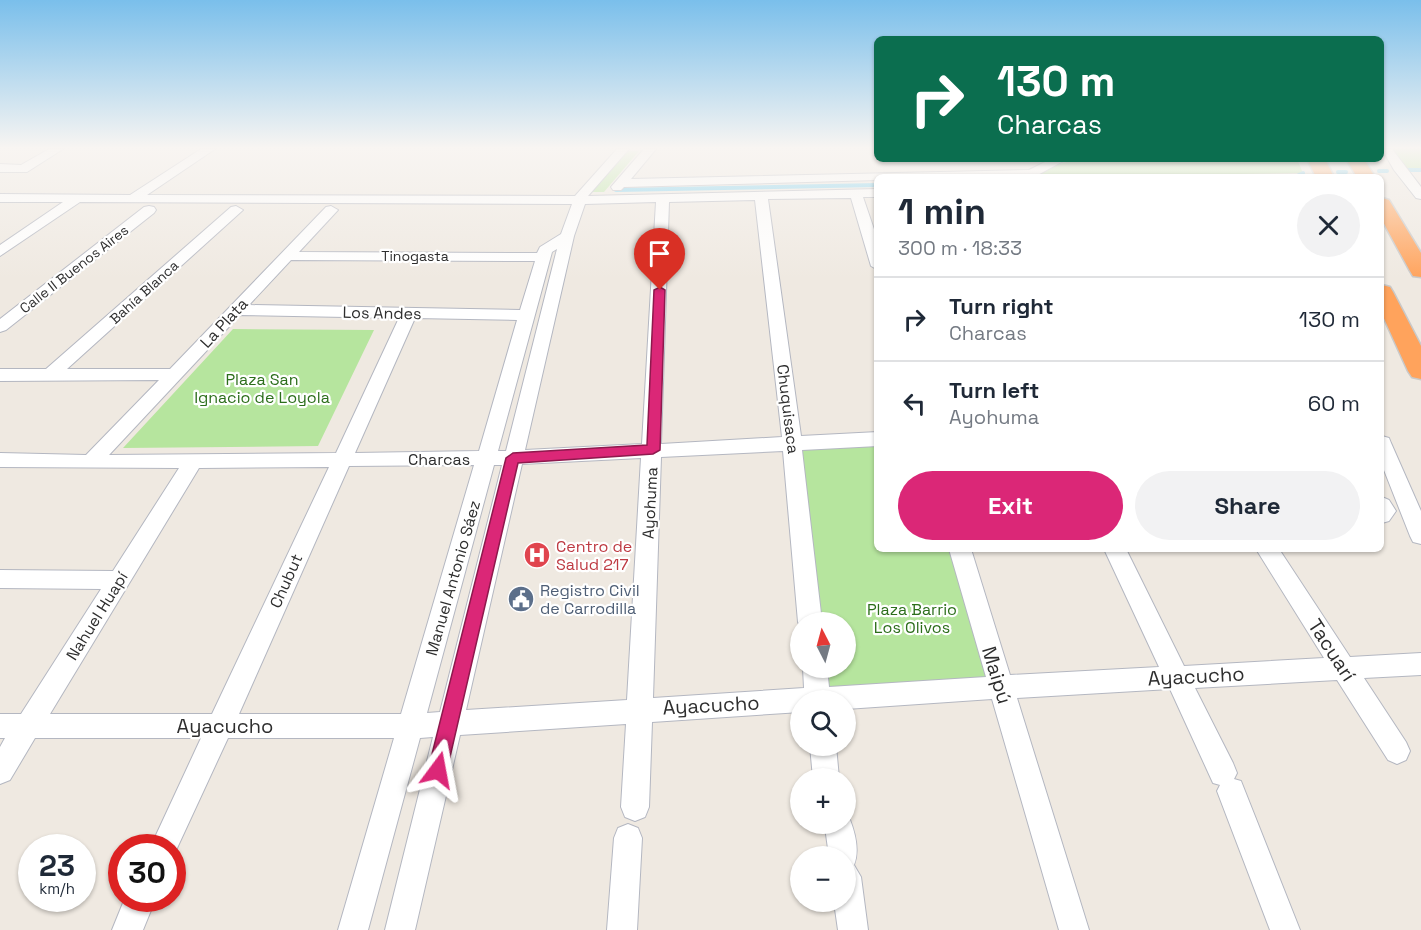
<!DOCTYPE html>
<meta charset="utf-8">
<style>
:root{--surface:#fff;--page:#f2f2f3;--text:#1f2937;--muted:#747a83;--line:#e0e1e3;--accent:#db2777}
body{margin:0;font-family:"Space Grotesk",sans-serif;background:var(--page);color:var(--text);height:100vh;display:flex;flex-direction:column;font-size:22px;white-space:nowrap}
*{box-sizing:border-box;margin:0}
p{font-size:20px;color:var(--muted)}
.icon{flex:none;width:33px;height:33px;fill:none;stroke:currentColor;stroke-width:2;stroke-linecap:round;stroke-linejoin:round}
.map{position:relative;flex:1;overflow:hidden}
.sheet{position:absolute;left:874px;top:174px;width:510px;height:378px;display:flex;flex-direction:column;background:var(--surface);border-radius:9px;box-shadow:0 2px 4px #0004}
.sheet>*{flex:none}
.banner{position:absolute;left:874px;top:36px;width:510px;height:126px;border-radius:9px;box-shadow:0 2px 4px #0004;background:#0b6e4f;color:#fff;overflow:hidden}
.needle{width:39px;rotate:354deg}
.fabs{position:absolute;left:790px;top:612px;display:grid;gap:12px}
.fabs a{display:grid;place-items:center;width:66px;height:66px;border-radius:50%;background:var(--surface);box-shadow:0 2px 4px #0004;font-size:30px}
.speed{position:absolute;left:18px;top:834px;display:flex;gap:12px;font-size:30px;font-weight:700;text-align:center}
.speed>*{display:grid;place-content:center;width:78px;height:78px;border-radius:50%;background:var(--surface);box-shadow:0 2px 4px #0004;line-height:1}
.speed small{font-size:15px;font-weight:400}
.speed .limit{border:9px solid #d22;background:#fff;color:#111}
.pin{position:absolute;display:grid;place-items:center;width:51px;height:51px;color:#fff;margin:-62px -26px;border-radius:50% 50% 50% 0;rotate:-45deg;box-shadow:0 0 6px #0007}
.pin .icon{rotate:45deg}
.me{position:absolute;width:66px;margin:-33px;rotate:13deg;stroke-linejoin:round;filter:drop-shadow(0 0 4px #0008)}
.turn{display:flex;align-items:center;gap:21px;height:126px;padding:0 24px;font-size:27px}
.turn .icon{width:78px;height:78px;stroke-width:2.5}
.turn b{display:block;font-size:42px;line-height:51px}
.round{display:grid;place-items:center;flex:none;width:63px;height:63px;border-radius:32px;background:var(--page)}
.overview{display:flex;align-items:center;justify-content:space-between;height:102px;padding:0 24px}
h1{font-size:36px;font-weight:600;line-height:45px}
.cta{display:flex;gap:12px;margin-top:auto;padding:12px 24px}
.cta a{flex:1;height:69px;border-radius:36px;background:var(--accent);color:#fff;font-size:24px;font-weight:600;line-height:69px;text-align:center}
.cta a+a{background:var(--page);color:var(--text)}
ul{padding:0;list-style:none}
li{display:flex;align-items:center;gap:18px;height:84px;padding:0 24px;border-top:2px solid var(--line)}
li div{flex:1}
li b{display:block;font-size:22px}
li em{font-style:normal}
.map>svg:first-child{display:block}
</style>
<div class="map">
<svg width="1421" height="930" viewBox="0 0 1421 930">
<rect width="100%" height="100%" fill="#efe9e1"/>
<!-- green -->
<path fill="#b6e59e" d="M1392 149H1421V170H1406Z
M627 151H639L604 192H591Z
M1076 159H1297L1303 173 1032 177 1044 169Z
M233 329 374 330 318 446 123 448Z
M877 439 878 549H960L1001 687 818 699 815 668H846V622H810L792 443Z"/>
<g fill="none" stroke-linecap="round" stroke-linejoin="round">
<!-- stream -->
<path stroke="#75cff0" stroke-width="4" d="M1406 170H1421
M1379 171H1387
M1338 172H1346
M1295 177 1303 173
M616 190 878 185"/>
<defs>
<path id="minor" d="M49 149H63L27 172H0V164L21 165Z
M201 149H215L147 195 575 196 617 149H629L588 196 878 189V197H863L878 241V270L871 266 851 198 768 199 801 436 878 432V446L802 450 822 622H801V628L798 622 783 451 661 457 653 698 804 688 803 668H827L829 687 986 677 949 549H971L1010 675 1159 667 1104 549H1126L1184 666 1324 658 1256 549H1279L1350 657 1421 653V675L1364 678 1406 742 1410 751 1406 760 1397 764 1388 760 1337 680 1195 688 1233 763 1237 773 1234 779 1241 781 1300 930H1270L1217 791 1220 785 1213 783 1170 689 1017 698 1089 930H1059L992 699 846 709V700H801V712L652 722 649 807 645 817 635 821 625 817 621 807 626 724 460 735 415 930H385L433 737 420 738 368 930H338L394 738H228L172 859V848H150L201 738H35L10 780 0 784V747L5 738H0V714H21L101 589 0 588V570L113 571 179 468 0 467V453L86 455 159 380 0 381V369H46L231 207 236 206 243 210 67 369H170L326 207 331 206 338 210 299 252 537 253 540 247 561 234 572 204 80 202 0 256V245L63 202H0V194L130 195ZM755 200 782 437 661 444 669 202ZM656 202 642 444 525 450 574 236 585 204ZM557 249 506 451H498L552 252ZM291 260 535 261 520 310 249 305ZM240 315 399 318 336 453 109 455ZM415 318 517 320 479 451 355 453ZM641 458 627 700 466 710 522 464ZM474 465 401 714H239L349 466ZM494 465H502L440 712 427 713ZM329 467 212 714H50L199 468Z
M644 149H656L631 179 1029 170 1051 159H1067L1034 177H878V180L624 187 621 190H613L611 187Z
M1382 149H1392L1421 187V199L1416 198 1394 170Z
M149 206 154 207 156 210 154 213 6 330 0 332V319L144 207Z
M1382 436 1389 438 1391 443 1421 511V544L1413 542 1410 536 1382 465Z
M1382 497 1389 500 1396 511 1389 521 1382 523Z
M810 746H836L839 778H813Z
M846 816 849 817C855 832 860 850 854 865L861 877 868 930H838L834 902H846V856H829L825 827 826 824H846Z
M628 824 638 828 642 838 637 930H607L614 838 618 828Z
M125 898H156L143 930H112Z"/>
<path id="highway" d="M1307 159H1325L1334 177H1316Z
M1346 159H1364L1375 177H1357Z
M1382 198 1389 200 1421 253V277L1413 276 1410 271 1382 220Z
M1382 285 1390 287 1393 292 1421 346V379L1412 377 1408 371 1382 314Z"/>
</defs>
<!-- minor casing -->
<use href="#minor" stroke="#b4b7c1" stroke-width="2"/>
<!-- highway casing -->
<use href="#highway" stroke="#c9c9c9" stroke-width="3"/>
<!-- minor -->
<use href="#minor" fill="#fff" fill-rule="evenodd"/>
<!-- highway -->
<use href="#highway" fill="#ffa35c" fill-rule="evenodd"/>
</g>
<!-- sky -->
<linearGradient id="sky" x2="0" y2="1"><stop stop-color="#7abfeb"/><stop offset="0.53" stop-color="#f8f5f2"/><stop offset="1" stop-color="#f8f5f2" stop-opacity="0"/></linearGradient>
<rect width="1421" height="279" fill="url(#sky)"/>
<!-- route -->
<path fill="#db2777" stroke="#8e194d" stroke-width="1.5" d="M660 287 665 290 660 450 653 454 518 463 447 770 444 777 438 780 431 777 428 770 506 458 513 453 647 445 654 290Z"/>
<!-- icons -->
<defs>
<symbol id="hospital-disc" viewBox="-11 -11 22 22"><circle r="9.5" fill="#e0444e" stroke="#fff"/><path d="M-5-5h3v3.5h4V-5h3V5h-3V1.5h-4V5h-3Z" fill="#fff"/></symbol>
<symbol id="civic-disc" viewBox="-11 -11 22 22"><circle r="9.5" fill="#5c6f8a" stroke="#fff"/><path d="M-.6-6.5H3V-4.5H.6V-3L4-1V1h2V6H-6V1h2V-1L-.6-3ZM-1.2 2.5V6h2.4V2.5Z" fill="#fff"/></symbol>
</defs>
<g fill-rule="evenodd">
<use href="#hospital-disc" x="522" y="540" width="30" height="30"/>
<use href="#civic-disc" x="506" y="584" width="30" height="30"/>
</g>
<g text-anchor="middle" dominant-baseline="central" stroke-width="4.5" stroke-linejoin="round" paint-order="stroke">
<!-- far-street labels -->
<g font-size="14" fill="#2e2e2e" stroke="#fff">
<text x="415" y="256">Tinogasta</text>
<text transform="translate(74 269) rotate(-38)">Calle II Buenos Aires</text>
<text transform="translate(144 292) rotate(-42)">Bahía Blanca</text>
</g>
<!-- street labels -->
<g font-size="16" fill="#2e2e2e" stroke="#fff">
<text transform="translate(382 313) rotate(1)">Los Andes</text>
<text transform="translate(224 323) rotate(-47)">La Plata</text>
<text transform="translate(788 409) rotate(83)">Chuquisaca</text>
<text x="439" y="459">Charcas</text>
<text transform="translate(650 503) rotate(-87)">Ayohuma</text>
<text transform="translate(453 578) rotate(-74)">Manuel Antonio Sáez</text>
<text transform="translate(286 581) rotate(-66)">Chubut</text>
<text transform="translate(97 616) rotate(-58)">Nahuel Huapí</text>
</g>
<!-- park labels -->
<g font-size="16" fill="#2c6e1b" stroke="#fff">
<text x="262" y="379">Plaza San<tspan x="262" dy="18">Ignacio de Loyola</tspan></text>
<text x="912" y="609">Plaza Barrio<tspan x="912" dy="18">Los Olivos</tspan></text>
</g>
<!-- health labels -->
<g font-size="16" fill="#be3a42" stroke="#fff" text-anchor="start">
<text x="556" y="546">Centro de<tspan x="556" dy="18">Salud 217</tspan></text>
</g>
<!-- service labels -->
<g font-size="16" fill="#4e5e75" stroke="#fff" text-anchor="start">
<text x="540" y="590">Registro Civil<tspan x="540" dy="18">de Carrodilla</tspan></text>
</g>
<!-- near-street labels -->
<g font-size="20" fill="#2e2e2e" stroke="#fff">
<text transform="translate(1332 650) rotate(57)">Tacuarí</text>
<text transform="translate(997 675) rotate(73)">Maipú</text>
<text transform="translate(1196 676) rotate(-3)">Ayacucho</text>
<text transform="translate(711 705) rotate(-3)">Ayacucho</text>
<text x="225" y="726">Ayacucho</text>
</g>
</g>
</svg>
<div class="fabs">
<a><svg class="needle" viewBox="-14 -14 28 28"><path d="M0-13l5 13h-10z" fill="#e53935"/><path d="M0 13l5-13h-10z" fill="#747a83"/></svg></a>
<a><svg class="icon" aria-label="search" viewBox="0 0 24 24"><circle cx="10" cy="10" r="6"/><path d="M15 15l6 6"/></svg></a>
<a>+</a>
<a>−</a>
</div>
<div class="speed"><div>23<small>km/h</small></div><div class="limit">30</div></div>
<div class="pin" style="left:660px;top:290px;background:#d93025"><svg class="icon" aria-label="arrive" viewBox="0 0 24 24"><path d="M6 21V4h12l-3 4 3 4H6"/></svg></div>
<svg class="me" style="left:438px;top:770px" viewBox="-20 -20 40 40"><path d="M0-17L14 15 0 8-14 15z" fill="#db2777" stroke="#fff" stroke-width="4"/></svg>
<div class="banner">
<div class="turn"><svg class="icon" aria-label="right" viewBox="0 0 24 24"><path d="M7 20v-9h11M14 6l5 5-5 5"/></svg><div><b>130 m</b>Charcas</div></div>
</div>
<section class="sheet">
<div class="overview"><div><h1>1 min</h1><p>300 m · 18:33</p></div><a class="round"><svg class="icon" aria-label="close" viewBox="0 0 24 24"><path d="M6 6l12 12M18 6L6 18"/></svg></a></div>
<ul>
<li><svg class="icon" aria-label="right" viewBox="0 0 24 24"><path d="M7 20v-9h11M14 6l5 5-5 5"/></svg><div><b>Turn right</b><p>Charcas</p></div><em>130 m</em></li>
<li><svg class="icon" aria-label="left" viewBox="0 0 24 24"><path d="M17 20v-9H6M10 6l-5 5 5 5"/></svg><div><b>Turn left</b><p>Ayohuma</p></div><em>60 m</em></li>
</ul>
<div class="cta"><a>Exit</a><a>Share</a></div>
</section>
</div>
